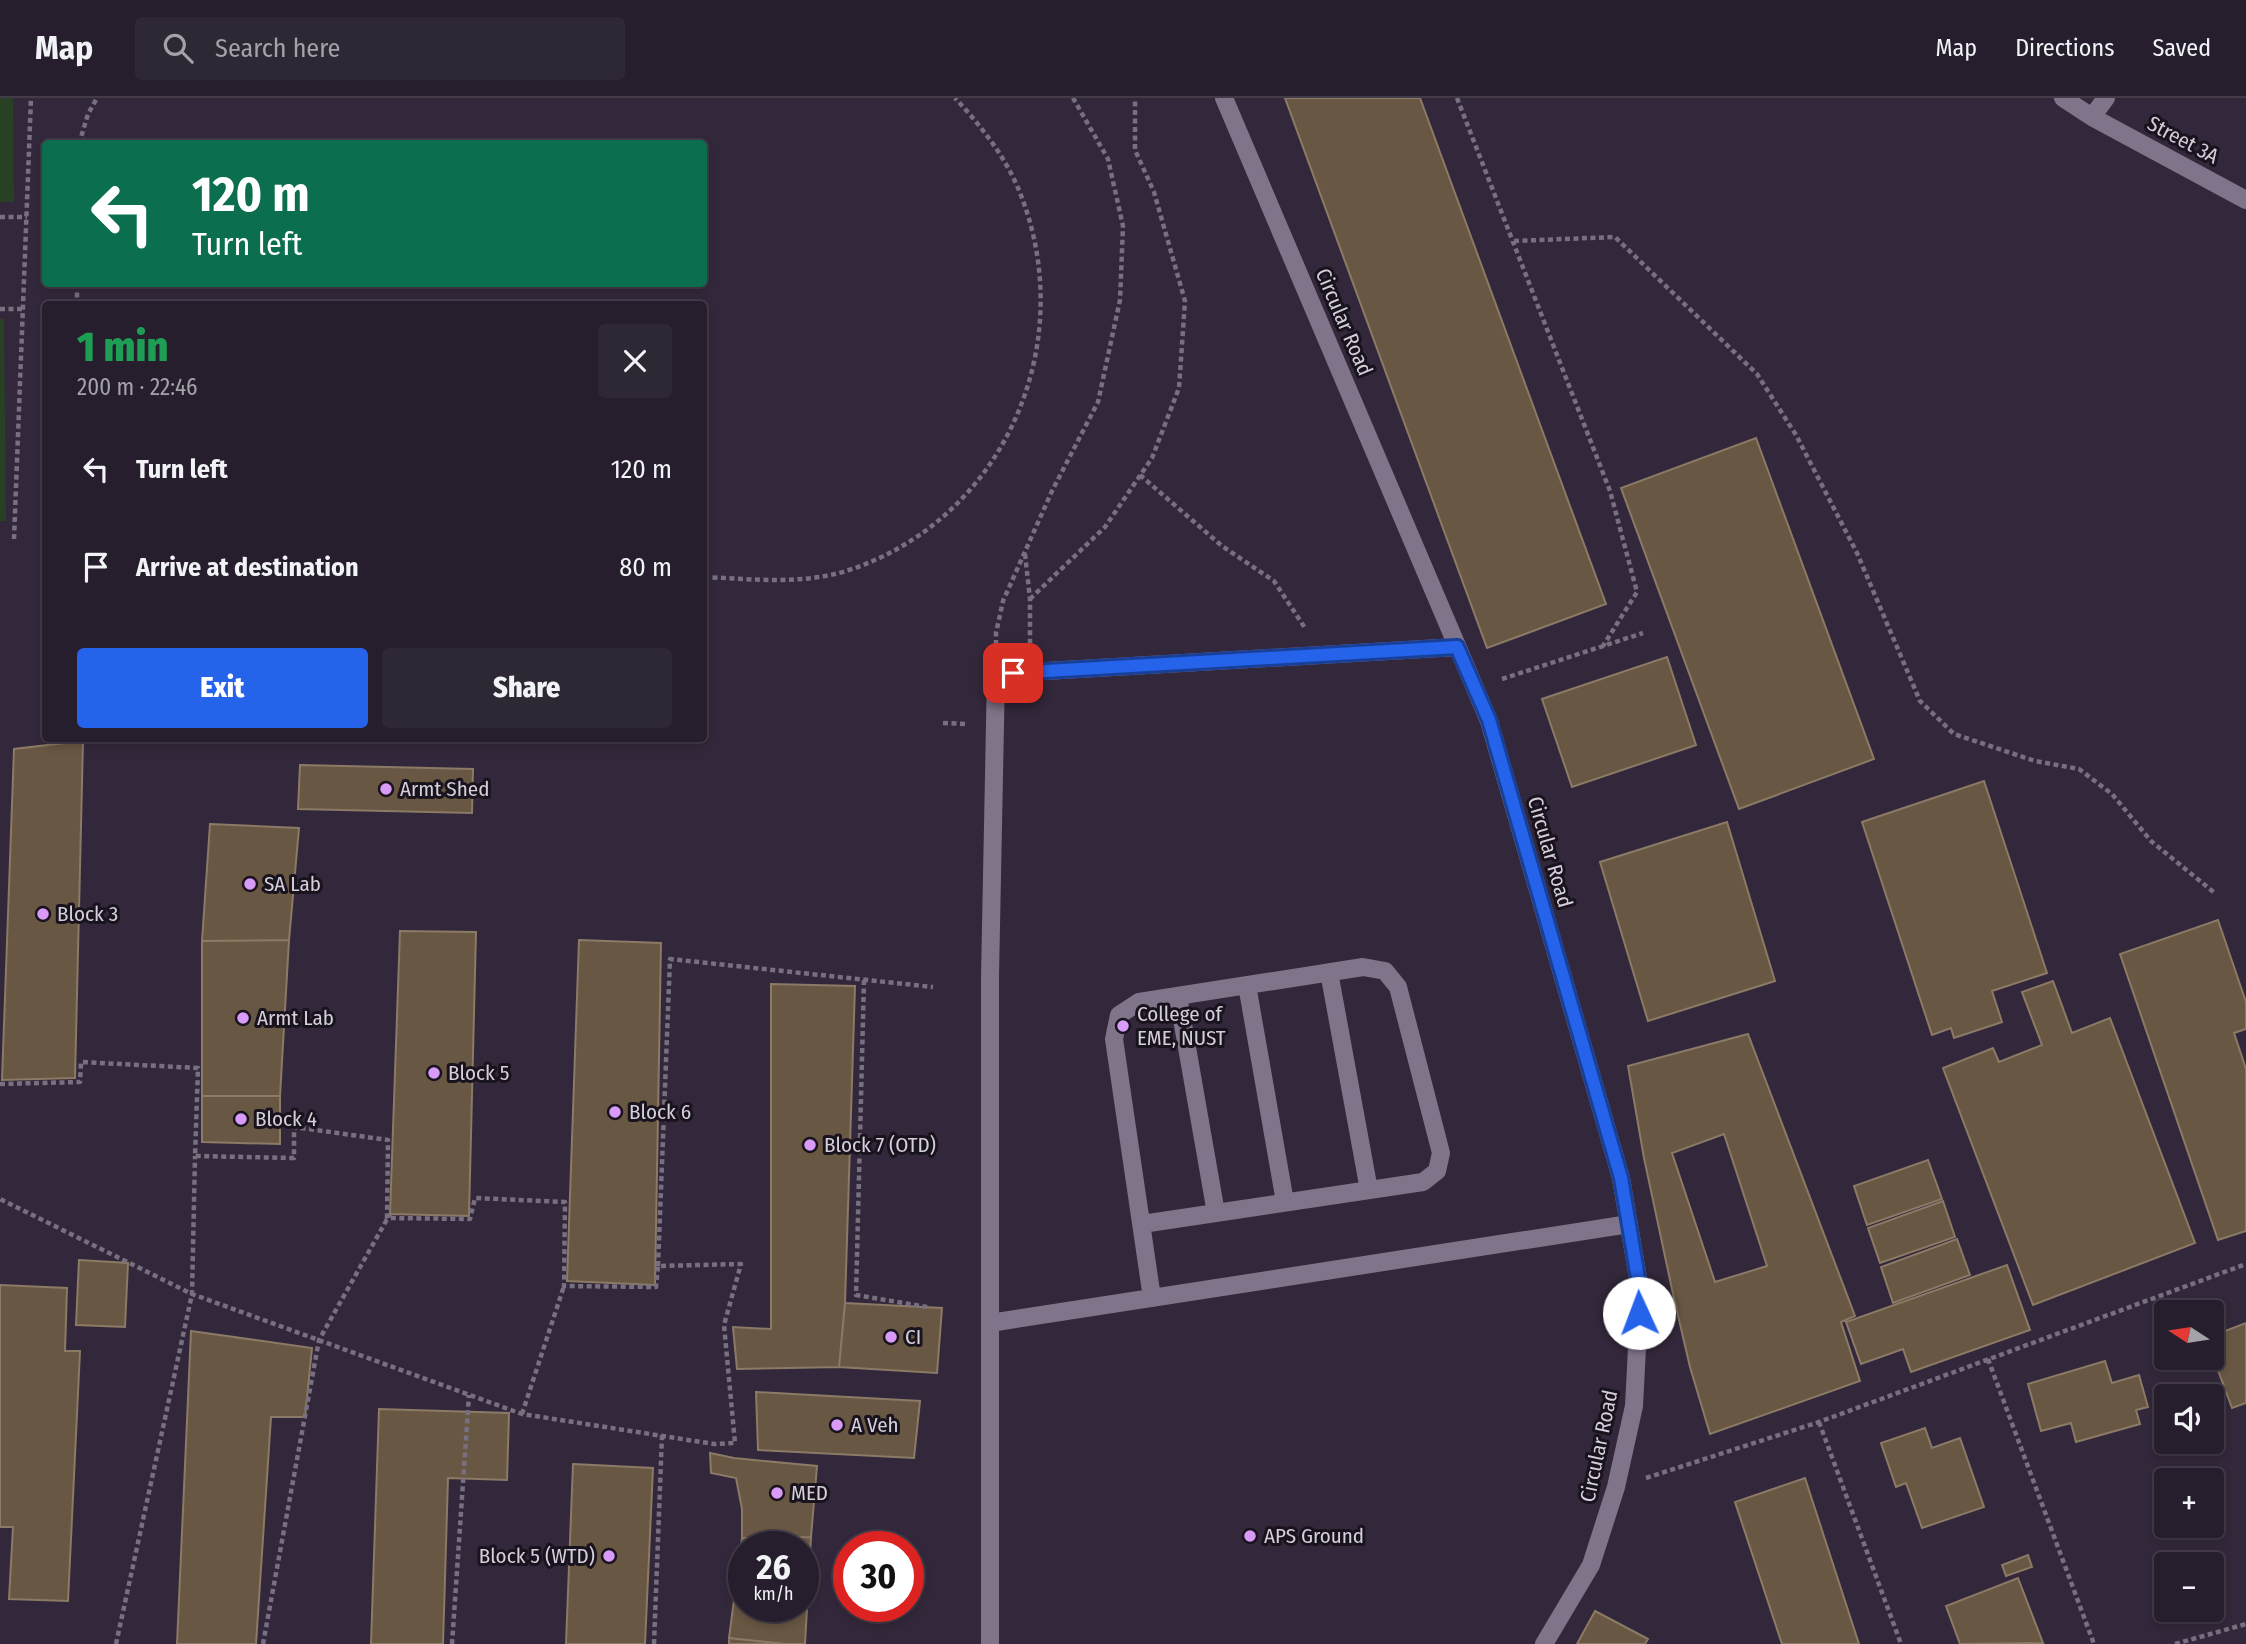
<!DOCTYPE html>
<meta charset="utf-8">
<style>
:root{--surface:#261e2c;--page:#2e2734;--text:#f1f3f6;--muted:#a4a2a9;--line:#423c48;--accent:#2563eb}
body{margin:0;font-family:"Fira Sans Condensed",sans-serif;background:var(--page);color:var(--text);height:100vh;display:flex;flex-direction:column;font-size:26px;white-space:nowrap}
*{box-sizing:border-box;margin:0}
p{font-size:23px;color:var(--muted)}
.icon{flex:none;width:38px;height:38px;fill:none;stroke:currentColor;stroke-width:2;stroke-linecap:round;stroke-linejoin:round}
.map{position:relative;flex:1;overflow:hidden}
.side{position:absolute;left:42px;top:203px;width:665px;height:441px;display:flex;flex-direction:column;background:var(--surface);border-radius:7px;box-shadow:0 4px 10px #0003,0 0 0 2px var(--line)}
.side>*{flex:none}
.guide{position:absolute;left:42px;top:42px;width:665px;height:147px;border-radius:7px;box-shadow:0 4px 10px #0003,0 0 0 2px var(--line);background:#0b6e4f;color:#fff;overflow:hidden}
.needle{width:46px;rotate:282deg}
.buttons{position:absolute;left:2154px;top:1202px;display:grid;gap:14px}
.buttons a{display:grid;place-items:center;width:70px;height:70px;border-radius:7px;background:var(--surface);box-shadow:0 4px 10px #0003,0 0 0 2px var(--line);font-size:35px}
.speed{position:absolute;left:728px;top:1433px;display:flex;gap:14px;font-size:35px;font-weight:700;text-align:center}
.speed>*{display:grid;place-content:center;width:91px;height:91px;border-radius:50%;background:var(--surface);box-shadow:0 4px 10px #0003,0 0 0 2px var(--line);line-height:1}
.speed small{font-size:18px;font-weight:400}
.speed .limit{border:10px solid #d22;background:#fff;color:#111}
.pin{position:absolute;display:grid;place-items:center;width:60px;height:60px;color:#fff;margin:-30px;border-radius:14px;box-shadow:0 4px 10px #0006}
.me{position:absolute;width:77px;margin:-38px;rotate:358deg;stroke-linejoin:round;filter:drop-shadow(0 0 5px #0008)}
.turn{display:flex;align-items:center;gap:24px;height:147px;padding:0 35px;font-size:32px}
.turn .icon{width:91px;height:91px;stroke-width:2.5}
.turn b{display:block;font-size:49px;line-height:60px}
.round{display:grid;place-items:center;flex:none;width:74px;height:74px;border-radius:7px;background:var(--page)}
.head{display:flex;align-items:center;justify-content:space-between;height:119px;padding:0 35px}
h1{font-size:42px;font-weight:800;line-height:52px;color:#1e9e55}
.action{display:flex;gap:14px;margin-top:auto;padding:14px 35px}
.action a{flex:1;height:80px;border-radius:7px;background:var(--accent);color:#fff;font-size:28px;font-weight:800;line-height:80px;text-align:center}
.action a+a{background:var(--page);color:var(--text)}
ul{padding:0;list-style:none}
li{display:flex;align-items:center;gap:21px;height:98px;padding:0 35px}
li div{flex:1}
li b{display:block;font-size:26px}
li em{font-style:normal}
header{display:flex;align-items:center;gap:42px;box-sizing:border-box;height:98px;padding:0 35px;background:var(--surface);border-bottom:2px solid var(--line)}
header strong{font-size:33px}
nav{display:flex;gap:38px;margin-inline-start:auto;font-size:24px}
.search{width:490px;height:63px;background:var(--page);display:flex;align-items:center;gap:18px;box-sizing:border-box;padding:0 24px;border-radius:7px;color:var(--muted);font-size:26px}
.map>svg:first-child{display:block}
</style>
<header>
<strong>Map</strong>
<div class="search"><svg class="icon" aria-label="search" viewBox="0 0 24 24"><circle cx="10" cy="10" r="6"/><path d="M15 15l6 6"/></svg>Search here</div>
<nav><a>Map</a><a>Directions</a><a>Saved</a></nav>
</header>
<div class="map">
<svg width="2246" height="1546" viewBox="0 0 2246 1546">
<rect width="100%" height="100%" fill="#33283b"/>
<!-- green -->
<path fill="#284125" d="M0 0H13L14 104H0Z
M0 221H4L6 423H0Z"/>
<!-- building -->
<path fill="#685743" stroke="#8b7a65" stroke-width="2" fill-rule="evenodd" d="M1285 0H1420L1606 506 1487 550Z
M1756 340 1874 661 1739 711 1621 390Z
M1667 559 1696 647 1572 689 1542 601Z
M83 643 75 980 2 982 14 651Z
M300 667 473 671 472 715 298 711Z
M1984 683 2047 875 1992 893 2002 924 1954 940 1951 930 1932 937 1862 724Z
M1727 724 1775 883 1648 923 1600 764Z
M210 726 299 730 289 842 202 843Z
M2218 822 2246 904V931L2234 935 2246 971V1133L2218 1142 2120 856Z
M400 833 476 834 469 1118 390 1116Z
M289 842 280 998H202V843Z
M579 842 661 845 655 1187 567 1183Z
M2053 883 2072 935 2110 920 2195 1145 2033 1207 1943 970 1993 950 1999 964 2042 947 2022 894Z
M771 886 855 888 845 1205 839 1269 737 1271 733 1229 771 1231Z
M1748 936 1855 1218 1841 1224 1860 1283 1710 1336 1690 1269 1673 1196 1644 1060 1628 968ZM1724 1036 1767 1168 1715 1184 1672 1055Z
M202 998H280V1046L202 1044Z
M1928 1062 1942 1101 1867 1127 1854 1088Z
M1943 1103 1955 1139 1880 1165 1868 1130Z
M1957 1141 1970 1177 1893 1205 1881 1169Z
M79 1162 128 1165 125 1229 76 1227Z
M2007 1167 2030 1232 1911 1274 1903 1251 1861 1266 1846 1224Z
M0 1187 67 1190 65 1253H80L68 1503 9 1501 13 1429H0Z
M845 1205 942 1210 937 1275 839 1269Z
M2246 1225V1305L2232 1310 2212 1256V1238Z
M191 1233 312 1250 305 1319H271L256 1546H177Z
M2105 1263 2112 1285 2139 1277 2148 1309 2136 1312 2140 1326 2076 1344 2071 1325 2041 1333 2028 1286Z
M756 1294 920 1303 914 1360 758 1352Z
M379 1311 509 1315 507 1382 448 1380 443 1546H371Z
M1925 1330 1932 1350 1960 1340 1984 1409 1922 1430 1906 1385 1896 1389 1881 1345Z
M710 1355 734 1360 817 1368 811 1439 742 1440V1411L736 1380 711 1375Z
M573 1366 653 1370 645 1546H566Z
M1805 1380 1859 1546H1782L1735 1404Z
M811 1439 805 1546H785L729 1540 742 1440ZM744 1449H803V1508H744Z
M2028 1457 2032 1469 2006 1478 2002 1467Z
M2018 1480 2043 1545 1960 1546 1946 1508Z
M1595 1513 1648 1541 1645 1546H1577Z
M729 1540 785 1546H729Z"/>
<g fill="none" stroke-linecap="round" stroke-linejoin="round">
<!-- path -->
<path stroke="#786f80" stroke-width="4.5" stroke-dasharray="5 3.5" stroke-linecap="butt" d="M1457 0 1610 393 1637 494 1603 548
M79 46 88 16 97 0
M0 119H27
M1514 143 1615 139 1757 276 1796 337 1857 455 1920 603 1954 636 2035 663 2079 671 2112 696 2151 743 2216 796
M77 186V206
M0 211H23
M1140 377 1222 448 1274 483 1305 530
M14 441 31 0
M1025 456 1030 501V545
M704 479C751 481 800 487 846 473 1001 424 1079 251 1022 100 1008 62 983 30 955 0
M1030 501 1105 429 1152 360 1179 290 1185 203 1154 94 1135 52V0
M996 547V535L1003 503 1052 393 1098 304 1120 202 1123 128 1108 61 1073 0
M1502 581 1643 535
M943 625 966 626
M864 882 856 1197 927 1209
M0 986 80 984 81 964 198 970 195 1058 294 1060V1029L388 1042 387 1120 470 1121 475 1100 565 1104 564 1188 656 1189 658 1168 741 1166 724 1227 735 1345 714 1346 522 1316 192 1196 0 1101
M658 1168 670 861 933 889
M1988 1261 2094 1546
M522 1316 564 1188
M1819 1324 1901 1546
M1646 1380 1819 1324 2246 1166
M116 1546 192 1196 195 1058
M263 1546 319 1242 390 1116
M452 1546 469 1297
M654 1546 662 1337
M2175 1546 2246 1526"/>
<!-- minor -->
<path stroke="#80748a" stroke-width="18" d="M1224 0 1489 623 1621 1080 1640 1192 1634 1308 1616 1389 1591 1467 1544 1546
M2063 0 2092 19 2246 102
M2092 19 2106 0
M1329 874 1369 1092
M1247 887 1285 1104
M1178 898 1216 1115
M1142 1126 1423 1084 1437 1073 1441 1055 1398 889 1385 873 1363 869 1139 904 1119 917 1114 941 1152 1200
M990 1225 1629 1126
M990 1546V879L996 576 1457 549"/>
</g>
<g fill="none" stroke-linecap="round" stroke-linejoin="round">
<defs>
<path id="route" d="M1013 575 1457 549 1489 622 1621 1080 1640 1192 1639 1215"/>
</defs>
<!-- route casing -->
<use href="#route" stroke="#184099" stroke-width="18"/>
<!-- route -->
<use href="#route" stroke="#2563eb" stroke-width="12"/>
</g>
<!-- markers -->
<g fill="#d89bf8" stroke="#18131c" stroke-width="2.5">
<circle cx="386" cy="691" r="7"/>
<circle cx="250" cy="786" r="7"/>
<circle cx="43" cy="816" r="7"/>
<circle cx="243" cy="920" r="7"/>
<circle cx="1123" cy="928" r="7"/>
<circle cx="434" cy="975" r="7"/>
<circle cx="615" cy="1014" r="7"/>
<circle cx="241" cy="1021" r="7"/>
<circle cx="810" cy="1047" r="7"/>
<circle cx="891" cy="1239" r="7"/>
<circle cx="837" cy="1327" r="7"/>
<circle cx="777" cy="1395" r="7"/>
<circle cx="1250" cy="1438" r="7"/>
<circle cx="609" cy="1458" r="7"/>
</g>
<g text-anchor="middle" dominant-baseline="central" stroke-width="6" stroke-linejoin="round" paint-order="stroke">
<!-- street labels -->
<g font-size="21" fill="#d5cedb" stroke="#18131c">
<text transform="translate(2183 42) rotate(28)">Street 3A</text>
<text transform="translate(1344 224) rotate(67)">Circular Road</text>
<text transform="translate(1550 754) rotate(74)">Circular Road</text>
<text transform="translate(1599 1348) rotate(-78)">Circular Road</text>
</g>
<!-- poi labels -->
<g font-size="21" fill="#d5cedb" stroke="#18131c" text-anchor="start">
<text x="400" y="691">Armt Shed</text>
<text x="264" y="786">SA Lab</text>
<text x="57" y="816">Block 3</text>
<text x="1137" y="916">College of<tspan x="1137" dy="24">EME, NUST</tspan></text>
<text x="257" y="920">Armt Lab</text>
<text x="448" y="975">Block 5</text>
<text x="629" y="1014">Block 6</text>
<text x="255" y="1021">Block 4</text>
<text x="824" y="1047">Block 7 (OTD)</text>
<text x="905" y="1239">CI</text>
<text x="851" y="1327">A Veh</text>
<text x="791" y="1395">MED</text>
<text x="1264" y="1438">APS Ground</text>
<text x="595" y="1458" text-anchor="end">Block 5 (WTD)</text>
</g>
</g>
</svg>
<div class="buttons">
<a><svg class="needle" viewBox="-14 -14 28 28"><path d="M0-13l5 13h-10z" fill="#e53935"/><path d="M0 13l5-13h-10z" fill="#a4a2a9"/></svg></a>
<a><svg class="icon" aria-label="sound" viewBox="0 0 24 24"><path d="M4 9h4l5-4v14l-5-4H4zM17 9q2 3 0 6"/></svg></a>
<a>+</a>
<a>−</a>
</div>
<div class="speed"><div>26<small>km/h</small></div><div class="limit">30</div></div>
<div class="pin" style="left:1013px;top:575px;background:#d93025"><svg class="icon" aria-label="arrive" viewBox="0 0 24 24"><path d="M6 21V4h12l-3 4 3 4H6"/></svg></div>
<svg class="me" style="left:1639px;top:1215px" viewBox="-20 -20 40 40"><circle r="19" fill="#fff"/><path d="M0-13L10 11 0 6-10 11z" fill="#2563eb"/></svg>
<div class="guide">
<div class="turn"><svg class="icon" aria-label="left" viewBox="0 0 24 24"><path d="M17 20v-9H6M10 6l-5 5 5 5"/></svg><div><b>120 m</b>Turn left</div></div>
</div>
<section class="side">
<div class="head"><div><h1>1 min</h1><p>200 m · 22:46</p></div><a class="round"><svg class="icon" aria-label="close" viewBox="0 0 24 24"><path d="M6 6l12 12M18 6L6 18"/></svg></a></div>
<ul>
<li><svg class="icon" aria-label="left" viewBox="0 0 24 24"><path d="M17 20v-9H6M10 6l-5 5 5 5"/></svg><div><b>Turn left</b></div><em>120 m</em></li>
<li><svg class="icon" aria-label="arrive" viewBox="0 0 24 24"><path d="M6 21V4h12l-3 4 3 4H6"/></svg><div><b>Arrive at destination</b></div><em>80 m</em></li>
</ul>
<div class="action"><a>Exit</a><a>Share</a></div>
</section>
</div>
